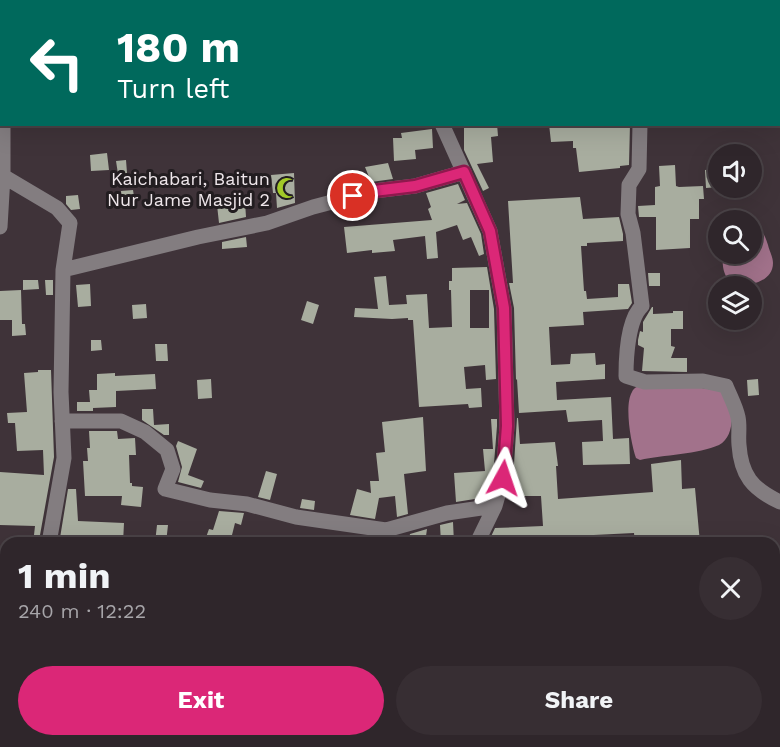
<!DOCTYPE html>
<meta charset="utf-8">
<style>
:root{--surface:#2f262b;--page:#372e33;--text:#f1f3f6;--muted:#a7a5a9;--line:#4a4347;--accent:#db2777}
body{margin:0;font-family:"Work Sans",sans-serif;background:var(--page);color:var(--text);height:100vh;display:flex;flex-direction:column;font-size:22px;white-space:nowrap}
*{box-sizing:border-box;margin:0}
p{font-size:20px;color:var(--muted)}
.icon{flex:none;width:33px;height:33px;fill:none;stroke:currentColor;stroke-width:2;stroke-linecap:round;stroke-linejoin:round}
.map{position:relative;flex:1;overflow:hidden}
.panel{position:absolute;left:0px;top:537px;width:780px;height:210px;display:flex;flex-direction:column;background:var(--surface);border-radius:18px 18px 0 0;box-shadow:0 6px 24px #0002,0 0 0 2px var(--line)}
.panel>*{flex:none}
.top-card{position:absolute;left:0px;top:0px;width:780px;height:126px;box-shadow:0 6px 24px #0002,0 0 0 2px var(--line);background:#00695c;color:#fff;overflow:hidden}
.fabs{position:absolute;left:708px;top:144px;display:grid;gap:12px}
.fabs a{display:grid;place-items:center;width:54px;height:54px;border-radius:50%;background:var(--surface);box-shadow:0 6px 24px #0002,0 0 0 2px var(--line);font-size:30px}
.pin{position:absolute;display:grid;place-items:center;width:51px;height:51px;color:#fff;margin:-26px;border:3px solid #fff;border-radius:50%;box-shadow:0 2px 6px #0007}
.me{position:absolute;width:66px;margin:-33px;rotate:5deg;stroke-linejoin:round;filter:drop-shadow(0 0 4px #0008)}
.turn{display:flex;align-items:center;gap:21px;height:126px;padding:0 18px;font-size:27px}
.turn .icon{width:78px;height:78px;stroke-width:2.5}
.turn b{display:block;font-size:42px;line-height:51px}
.round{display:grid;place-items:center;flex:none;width:63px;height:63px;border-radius:32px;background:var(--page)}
.summary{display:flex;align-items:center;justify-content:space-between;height:102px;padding:0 18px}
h1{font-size:36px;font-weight:700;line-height:45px}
.action{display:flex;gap:12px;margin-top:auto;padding:12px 18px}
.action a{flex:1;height:69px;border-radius:36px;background:var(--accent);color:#fff;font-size:24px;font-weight:700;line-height:69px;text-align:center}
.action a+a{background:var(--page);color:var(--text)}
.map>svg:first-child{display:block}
</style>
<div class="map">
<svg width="780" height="747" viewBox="0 0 780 747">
<rect width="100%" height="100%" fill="#3f3339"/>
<!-- water -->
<path fill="#a2728b" d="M752 223C761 227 765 235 768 245 769 250 773 257 773 263 773 283 746 287 732 285 723 274 722 267 723 254H752Z
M643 384 682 385 721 391C723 395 727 399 729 403 734 415 733 438 719 445 699 454 663 455 640 460L636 458C631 444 624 405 632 392 634 387 639 386 643 384Z"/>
<!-- building -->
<path fill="#a8ad9f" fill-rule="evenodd" d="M464 124H497L498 136 491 137 493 162 477 164 489 188 483 191 464 150Z
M549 124H630L629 165 620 166V168L579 172 576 148H573V141L551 142Z
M432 129 433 148 415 150 416 159 394 161 393 138H402L401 133Z
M107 153 109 170 91 171 90 155Z
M126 160 127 173 118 174 116 161Z
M388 163 393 179 371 182 365 167Z
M675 165 676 186 679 187 703 186 704 199H699V219H690V248L656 250V217H639L638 206 655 205V187L660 186 659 166Z
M715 169 716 178H718V187L706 188 705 170Z
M294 173 295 203 277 208 276 193H273L271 175Z
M458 184 465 200 457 204 467 203 481 234 484 254 479 256 471 237 463 240 457 225 436 232 438 258 427 259 425 236 393 240 395 251 372 253V250L347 253 344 227 432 220 428 209 431 207 426 193Z
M133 190 135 203 122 204 121 191Z
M78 195 80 209 71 210 66 204V196Z
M580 197 583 219 619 217 623 234V241L587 243V246H581L584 291H586L587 299 618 297V284H629L632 303 628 309 583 312 584 325 549 327 551 365 570 364 571 354 595 353 596 365 605 364V379L556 382 557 400 611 397 613 439 629 438 630 464 583 465 582 442 603 441 602 420 568 422 566 410 519 413 517 379 516 380 514 308 509 283H513L508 201Z
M245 202 246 217 219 223 217 205Z
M246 237 247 247 222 249V242Z
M487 267 494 309 496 379 486 380 485 365 464 367 466 389 481 388 482 407 469 408 468 404 419 407 413 320H408V318L392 319 354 317 355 308 378 309 374 277 386 276 389 305 407 304 406 295 427 294 429 328 452 327 451 290H449V281H452V268ZM470 290H489V328H470Z
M648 273H660V286H649Z
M23 280H38L39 289 23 290Z
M45 280H53V295H46Z
M90 284 91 306 78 307 76 285Z
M21 290 22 324H25L26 335 12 336V320H0V291Z
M307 301 319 305 313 324 301 320Z
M146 304 147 318 133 319 132 305Z
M652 307H653V314L673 313V311H683V329H671V346L675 347 671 358H687V372L642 371 644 348 638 345V340L640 331 643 332V322Z
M91 340H101L102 350 91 351Z
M155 344H167L168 361H156Z
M38 370H51L54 457 40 535H34L35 526 0 525V472L44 475 43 450 17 451 15 423H8L7 413 27 412 24 373 38 372Z
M115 373V376L155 374 156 389 116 391V407L93 408V411H77V402H90L89 390H97V374Z
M211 379 212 398 198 399 197 380Z
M758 379 759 395 748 396 747 380Z
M142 409H153L154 425 169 424V435H164L142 420Z
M423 417 426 471 404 474 408 514 397 517 395 496 379 498 375 519 350 515 357 489 371 493 370 481H379L376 453 385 452 382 422Z
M517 418H518L520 444 555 442 558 466H556L558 499 653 492 651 464 681 460 682 489 695 488 700 543H635L634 533 494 540 492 543H488L495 528 543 526 541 496H508L513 479Z
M491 419H497V426L493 476 487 497 456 502 454 473 485 471 483 449H493Z
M89 431H117L118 439 135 438 136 455H129L130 483H132V486L143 487 141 507 121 505 122 496H85L83 461H88L87 448H90Z
M178 441 197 449 188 475 204 481 201 488 178 482 182 467 176 446Z
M266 471 277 474 270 500 258 497Z
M68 489H76L78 521 124 523 123 543H90L60 538Z
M302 499 315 501 314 510 300 508Z
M219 511 244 513 241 525 235 523 230 543H204L209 529 213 530Z
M453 522 454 543H441L440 525Z
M157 525H168L166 543H155Z
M427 529 425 543H408L410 534Z"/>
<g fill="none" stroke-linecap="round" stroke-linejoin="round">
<!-- minor -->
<path stroke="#837d80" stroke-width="15" d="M429 2 430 0
M0 55 2 70
M442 124 490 231 504 308 507 426 503 478 495 506 477 543
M640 124 639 169 629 185 628 214 633 233 642 306C628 319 626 357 626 376L645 382 703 381 726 386C730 396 736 407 738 417 740 426 738 436 739 445 741 475 752 489 780 502
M3 176 57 208 70 223 63 270 61 392 64 458 49 543
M0 227 3 176V124
M63 270 198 237 267 223 313 207 374 191 415 186 464 172
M62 421H121L145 432 167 450 173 469 165 489 210 500 247 504 296 517 386 530 447 513 495 506
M0 634H6
M774 665 780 664
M48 741V747
M421 741 422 747"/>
</g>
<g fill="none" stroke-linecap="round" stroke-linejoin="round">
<defs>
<path id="route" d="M353 196 374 191 415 186 464 172 490 231 504 308 507 426 503 478"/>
</defs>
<!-- route casing -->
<use href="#route" stroke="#8e194d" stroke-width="15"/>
<!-- route -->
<use href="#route" stroke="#db2777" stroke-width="10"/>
</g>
<!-- icons -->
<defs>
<symbol id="mosque-bare" viewBox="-9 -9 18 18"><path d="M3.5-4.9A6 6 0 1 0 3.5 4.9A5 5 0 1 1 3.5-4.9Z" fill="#a2c928" stroke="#221d20" stroke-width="2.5" paint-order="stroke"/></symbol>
</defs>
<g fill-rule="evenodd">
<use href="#mosque-bare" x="272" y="173" width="30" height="30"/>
</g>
<g text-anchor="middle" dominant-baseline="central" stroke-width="6" stroke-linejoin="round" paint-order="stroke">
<!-- poi labels -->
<g font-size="18" fill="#eee6ea" stroke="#221d20" text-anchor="end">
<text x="270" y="178">Kaichabari, Baitun<tspan x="270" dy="21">Nur Jame Masjid 2</tspan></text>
</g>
</g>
</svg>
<div class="fabs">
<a><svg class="icon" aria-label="sound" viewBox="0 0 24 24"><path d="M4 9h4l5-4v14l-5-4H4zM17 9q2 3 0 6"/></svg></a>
<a><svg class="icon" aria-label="search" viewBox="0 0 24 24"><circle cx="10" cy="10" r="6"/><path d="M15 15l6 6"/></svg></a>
<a><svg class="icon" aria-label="layers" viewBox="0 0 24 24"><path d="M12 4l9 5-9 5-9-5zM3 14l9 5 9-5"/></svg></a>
</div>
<div class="pin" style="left:353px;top:196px;background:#d93025"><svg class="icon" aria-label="arrive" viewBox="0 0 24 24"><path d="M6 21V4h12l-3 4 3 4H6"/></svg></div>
<svg class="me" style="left:503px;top:478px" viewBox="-20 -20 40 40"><path d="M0-17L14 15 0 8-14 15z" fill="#db2777" stroke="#fff" stroke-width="4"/></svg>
<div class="top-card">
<div class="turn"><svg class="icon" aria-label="left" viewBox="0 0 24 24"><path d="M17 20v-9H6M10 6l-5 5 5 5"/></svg><div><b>180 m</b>Turn left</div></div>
</div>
<section class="panel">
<div class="summary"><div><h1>1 min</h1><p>240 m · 12:22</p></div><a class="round"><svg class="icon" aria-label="close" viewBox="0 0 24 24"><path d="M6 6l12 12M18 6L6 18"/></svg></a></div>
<div class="action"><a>Exit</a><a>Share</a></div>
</section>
</div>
